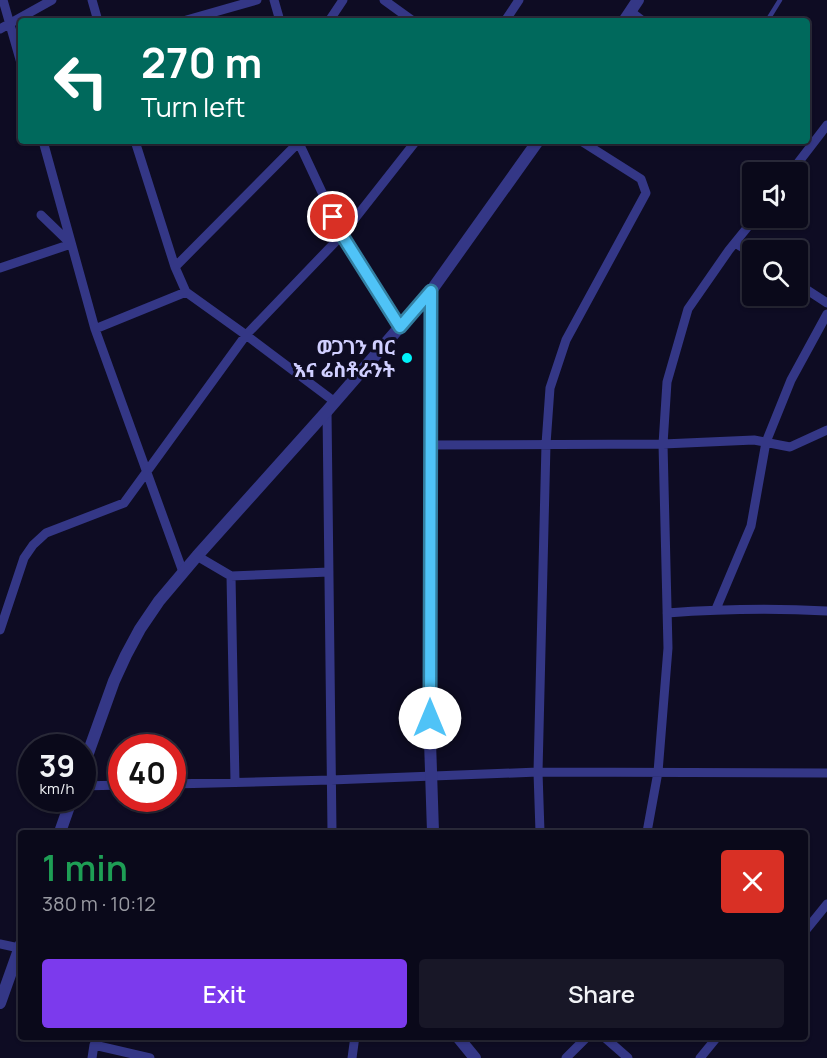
<!DOCTYPE html>
<meta charset="utf-8">
<style>
:root{--surface:#0a091a;--page:#181727;--text:#f1f3f6;--muted:#999aa2;--line:#2a2a39;--accent:#7c3aed}
body{margin:0;font-family:Manrope,"Noto Sans Ethiopic",sans-serif;background:var(--page);color:var(--text);height:100vh;display:flex;flex-direction:column;font-size:22px;white-space:nowrap}
*{box-sizing:border-box;margin:0}
p{font-size:20px;color:var(--muted)}
.icon{flex:none;width:33px;height:33px;fill:none;stroke:currentColor;stroke-width:2;stroke-linecap:round;stroke-linejoin:round}
.map{position:relative;flex:1;overflow:hidden}
.sheet{position:absolute;left:18px;top:830px;width:790px;height:210px;display:flex;flex-direction:column;background:var(--surface);border-radius:6px;box-shadow:0 2px 4px #0004,0 0 0 2px var(--line)}
.sheet>*{flex:none}
.guide{position:absolute;left:18px;top:18px;width:792px;height:126px;border-radius:6px;box-shadow:0 2px 4px #0004,0 0 0 2px var(--line);background:#00695c;color:#fff;overflow:hidden}
.controls{position:absolute;left:742px;top:162px;display:grid;gap:12px}
.controls a{display:grid;place-items:center;width:66px;height:66px;border-radius:6px;background:var(--surface);box-shadow:0 2px 4px #0004,0 0 0 2px var(--line);font-size:30px}
.speed{position:absolute;left:18px;top:734px;display:flex;gap:12px;font-size:30px;font-weight:700;text-align:center}
.speed>*{display:grid;place-content:center;width:78px;height:78px;border-radius:50%;background:var(--surface);box-shadow:0 2px 4px #0004,0 0 0 2px var(--line);line-height:1}
.speed small{font-size:15px;font-weight:400}
.speed .limit{border:9px solid #d22;background:#fff;color:#111}
.pin{position:absolute;display:grid;place-items:center;width:51px;height:51px;color:#fff;margin:-26px;border:3px solid #fff;border-radius:50%;box-shadow:0 2px 6px #0007}
.me{position:absolute;width:66px;margin:-33px;rotate:0deg;stroke-linejoin:round;filter:drop-shadow(0 0 4px #0008)}
.turn{display:flex;align-items:center;gap:21px;height:126px;padding:0 24px;font-size:27px}
.turn .icon{width:78px;height:78px;stroke-width:2.5}
.turn b{display:block;font-size:42px;line-height:51px}
.round{display:grid;place-items:center;flex:none;width:63px;height:63px;border-radius:6px;background:var(--page)}
.headline{display:flex;align-items:center;justify-content:space-between;height:102px;padding:0 24px}
h1{font-size:36px;font-weight:600;line-height:45px;color:#1e9e55}
.action{display:flex;gap:12px;margin-top:auto;padding:12px 24px}
.action a{flex:1;height:69px;border-radius:6px;background:var(--accent);color:#fff;font-size:24px;font-weight:600;line-height:69px;text-align:center}
.action a+a{background:var(--page);color:var(--text)}
.map>svg:first-child{display:block}
</style>
<div class="map">
<svg width="827" height="1058" viewBox="0 0 827 1058">
<rect width="100%" height="100%" fill="#0e0c23"/>
<g fill="none" stroke-linecap="round" stroke-linejoin="round">
<!-- service -->
<path stroke="#343786" stroke-width="4.5" d="M767 21 780 0"/>
<!-- minor -->
<path stroke="#343786" stroke-width="9" d="M3 0 21 63
M92 0 98 21
M274 0 280 21
M384 0 413 21
M630 11 643 21
M183 21 257 0
M329 21 343 0
M505 21 519 0
M0 29 52 0
M43 141 95 329 183 572
M135 141 175 267 186 292 246 335 335 402
M298 141 342 235 400 327
M791 172 827 125
M735 243 753 254
M175 267 298 143
M0 268 71 244 41 215
M798 284 827 303
M95 329 186 292
M327 411 332 832
M430 445 663 444 754 440 790 447 827 430
M197 556 231 576 329 572
M231 576 235 782
M716 609 751 526 766 442 791 380 827 314
M667 613C721 609 773 608 827 611
M0 630 24 558 33 545 46 533 124 503 246 335 342 235 416 141
M172 784 331 780 538 772 827 773
M82 786 122 785
M540 832 538 772 546 444 550 388 566 340 646 193 641 179 581 141
M647 832 658 772 668 648 663 444 667 382 688 309 729 250 755 218
M806 930 827 904
M0 944 19 948
M603 1036 628 1058
M92 1058 94 1045 150 1058
M352 1058 355 1036
M566 1058 588 1036
M700 1058 718 1036"/>
<!-- tertiary -->
<path stroke="#343786" stroke-width="12" d="M624 21 638 0
M431 291 430 741 433 832
M82 770 114 681 126 655 140 629 159 601 197 556 327 411 431 291 538 141
M60 832 72 798
M0 1003 21 944
M457 1036 475 1058"/>
</g>
<g fill="none" stroke-linecap="round" stroke-linejoin="round">
<defs>
<path id="route" d="M333 217 342 235 400 327 431 291 430 718"/>
</defs>
<!-- route casing -->
<use href="#route" stroke="#337fa1" stroke-width="15"/>
<!-- route -->
<use href="#route" stroke="#4fc3f7" stroke-width="10"/>
</g>
<!-- markers -->
<circle fill="#00f3fa" stroke="#0e0c23" stroke-width="2" cx="407" cy="358" r="6"/>
<g text-anchor="middle" dominant-baseline="central" stroke-width="6" stroke-linejoin="round" paint-order="stroke">
<!-- poi labels -->
<g font-size="20" font-weight="bold" fill="#d0cfff" stroke="#0e0c23" text-anchor="end">
<text x="395" y="346">ወጋገን ባር<tspan x="395" dy="23">እና ሬስቶራንት</tspan></text>
</g>
</g>
</svg>
<div class="controls">
<a><svg class="icon" aria-label="sound" viewBox="0 0 24 24"><path d="M4 9h4l5-4v14l-5-4H4zM17 9q2 3 0 6"/></svg></a>
<a><svg class="icon" aria-label="search" viewBox="0 0 24 24"><circle cx="10" cy="10" r="6"/><path d="M15 15l6 6"/></svg></a>
</div>
<div class="speed"><div>39<small>km/h</small></div><div class="limit">40</div></div>
<div class="pin" style="left:333px;top:217px;background:#d93025"><svg class="icon" aria-label="arrive" viewBox="0 0 24 24"><path d="M6 21V4h12l-3 4 3 4H6"/></svg></div>
<svg class="me" style="left:430px;top:718px" viewBox="-20 -20 40 40"><circle r="19" fill="#fff"/><path d="M0-13L10 11 0 6-10 11z" fill="#4fc3f7"/></svg>
<div class="guide">
<div class="turn"><svg class="icon" aria-label="left" viewBox="0 0 24 24"><path d="M17 20v-9H6M10 6l-5 5 5 5"/></svg><div><b>270 m</b>Turn left</div></div>
</div>
<section class="sheet">
<div class="headline"><div><h1>1 min</h1><p>380 m · 10:12</p></div><a class="round" style="background:#d93025;color:#fff"><svg class="icon" aria-label="close" viewBox="0 0 24 24"><path d="M6 6l12 12M18 6L6 18"/></svg></a></div>
<div class="action"><a>Exit</a><a>Share</a></div>
</section>
</div>
